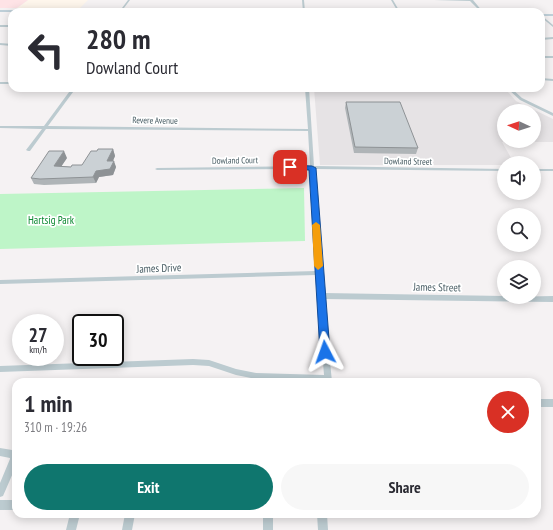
<!DOCTYPE html>
<meta charset="utf-8">
<style>
:root{--surface:#fff;--page:#f7f7f7;--text:#2b2b33;--muted:#7c7c81;--accent:#0f766e}
body{margin:0;font-family:"PT Sans Narrow",sans-serif;background:var(--page);color:var(--text);height:100vh;display:flex;flex-direction:column;font-size:15px;white-space:nowrap}
*{box-sizing:border-box;margin:0}
p{font-size:13px;color:var(--muted)}
.icon{flex:none;width:22px;height:22px;fill:none;stroke:currentColor;stroke-width:2;stroke-linecap:round;stroke-linejoin:round}
.map{position:relative;flex:1;overflow:hidden}
.panel{position:absolute;left:12px;top:378px;width:529px;height:140px;display:flex;flex-direction:column;background:var(--surface);border-radius:12px;box-shadow:0 2px 10px #0003}
.panel>*{flex:none}
.hud{position:absolute;left:8px;top:8px;width:537px;height:84px;border-radius:12px;box-shadow:0 2px 10px #0003;background:#fff;color:var(--text);overflow:hidden}
.needle{width:26px;rotate:273deg}
.controls{position:absolute;left:497px;top:104px;display:grid;gap:8px}
.controls a{display:grid;place-items:center;width:44px;height:44px;border-radius:50%;background:var(--surface);box-shadow:0 2px 10px #0003;font-size:20px}
.speed{position:absolute;left:12px;top:314px;display:flex;gap:8px;font-size:20px;font-weight:700;text-align:center}
.speed>*{display:grid;place-content:center;width:52px;height:52px;border-radius:50%;background:var(--surface);box-shadow:0 2px 10px #0003;line-height:1}
.speed small{font-size:10px;font-weight:400}
.speed .limit{border:2px solid #111;border-radius:6px;background:#fff;color:#111}
.pin{position:absolute;display:grid;place-items:center;width:34px;height:34px;color:#fff;margin:-17px;border-radius:8px;box-shadow:0 2px 6px #0006}
.me{position:absolute;width:44px;margin:-22px;rotate:356deg;stroke-linejoin:round;filter:drop-shadow(0 0 3px #0008)}
.turn{display:flex;align-items:center;gap:14px;height:84px;padding:0 12px;font-size:18px}
.turn .icon{width:52px;height:52px;stroke-width:2.5}
.turn b{display:block;font-size:28px;line-height:34px}
.round{display:grid;place-items:center;flex:none;width:42px;height:42px;border-radius:21px;background:var(--page)}
.head{display:flex;align-items:center;justify-content:space-between;height:68px;padding:0 12px}
h1{font-size:24px;font-weight:700;line-height:30px}
.button{display:flex;gap:8px;margin-top:auto;padding:8px 12px}
.button a{flex:1;height:46px;border-radius:24px;background:var(--accent);color:#fff;font-size:16px;font-weight:700;line-height:46px;text-align:center}
.button a+a{background:var(--page);color:var(--text)}
.map>svg:first-child{display:block}
</style>
<div class="map">
<svg width="553" height="530" viewBox="0 0 553 530">
<rect width="100%" height="100%" fill="#f5f2f3"/>
<!-- commercial -->
<path fill="#fef6ec" d="M28 0H88L79 9 17 8Z"/>
<!-- education -->
<path fill="#e6e3e5" fill-rule="evenodd" d="M314 88 507 91 516 101 553 119V142H502L514 163H504V165H320ZM504 111H534V141H504Z"/>
<!-- medical -->
<path fill="#fee3e6" d="M0 0H28L17 8H0Z"/>
<!-- green -->
<path fill="#bef5c8" d="M304 188 305 241 0 249V194Z"/>
<g fill="none" stroke-linecap="round" stroke-linejoin="round">
<!-- street -->
<path fill="#bccbd0" fill-rule="evenodd" d="M128 0H130L121 12H119Z
M302 0H304L305 12H303Z
M391 0H393L400 12H398Z
M434 0H473L483 12H481L470 1Z
M541 15 553 25V27L541 17Z
M0 25H12V27H0Z
M553 37V39L541 40V38Z
M0 43 12 44V46L0 45Z
M541 56H553V58H541Z
M541 78 553 79V81L541 80Z
M0 82H12V84H0Z
M72 88H76L48 126 308 129 305 88H309L314 166 504 169V171L315 169 324 293 504 296V297L553 296V302L324 299 332 382 256 379 236 375 209 366 193 365 0 372V366L193 359 209 360 236 369 256 373 324 375 316 275 0 284V280L316 271 310 169 157 170 155 169 157 168 310 166 308 131 46 129 30 151H28L26 150 42 129 0 128V126H44Z
M507 88H511L522 98 553 113V116L520 100Z
M534 169H553V171H534Z
M537 399H553V407H537Z
M0 448 12 450 16 452V466L3 496 0 497V483L10 459V458L0 456Z
M0 500H16V510H0Z
M70 514H80L76 530H66Z
M125 514H135L132 530H122Z
M263 514H273V530H263Z
M317 514H327L328 530H318Z"/>
<!-- secondary -->
<path fill="#becfd8" fill-rule="evenodd" d="M0 10 171 11 173 12H0Z
M541 14H553V16H541Z"/>
</g>
<!-- wall -->
<path fill="#afb4b7" d="M346 102 418 148 416 154 354 153 345 108Z
M113 149 115 156 113 161 116 167 113 175 99 177 96 183 44 185 34 184 31 178 67 158 61 166 71 167 82 165 97 151Z"/>
<!-- shaded-wall -->
<path fill="#8e9295" d="M113 149 115 156 110 167 107 161Z
M64 151 67 158 57 173 54 166Z
M114 161 116 167 113 175 99 177 96 183 93 177 96 171Z"/>
<!-- building -->
<path fill="#cbd1d5" stroke="#8e9295" d="M346 102H400L418 148 355 147Z
M98 149H113L107 161H114L110 169 96 171 93 177 40 179 31 178 49 151H64L54 166 71 167 72 165H82L91 151H97Z"/>
<!-- route -->
<path fill="#1a73e8" stroke="#114b97" d="M290 165 312 166 316 168 330 352 329 355 325 356 321 355 320 352 309 170 287 169 286 167Z"/>
<!-- slow -->
<path fill="#f59e0b" d="M316 222 320 225 323 266 318 270 314 266 312 225Z"/>
<g text-anchor="middle" dominant-baseline="central" stroke-width="3.5" stroke-linejoin="round" paint-order="stroke">
<!-- far-street labels -->
<g font-size="9" fill="#475b62" stroke="#fff">
<text transform="translate(155 120) rotate(1)">Revere Avenue</text>
<text transform="translate(235 160) rotate(-1)">Dowland Court</text>
<text transform="translate(408 161) rotate(1)">Dowland Street</text>
</g>
<!-- park labels -->
<g font-size="11" fill="#0c8932" stroke="#fff">
<text x="51" y="220">Hartsig Park</text>
</g>
<!-- street labels -->
<g font-size="11" fill="#475b62" stroke="#fff">
<text transform="translate(159 268) rotate(-2)">James Drive</text>
<text transform="translate(437 287) rotate(1)">James Street</text>
</g>
</g>
</svg>
<div class="controls">
<a><svg class="needle" viewBox="-14 -14 28 28"><path d="M0-13l5 13h-10z" fill="#e53935"/><path d="M0 13l5-13h-10z" fill="#7c7c81"/></svg></a>
<a><svg class="icon" aria-label="sound" viewBox="0 0 24 24"><path d="M4 9h4l5-4v14l-5-4H4zM17 9q2 3 0 6"/></svg></a>
<a><svg class="icon" aria-label="search" viewBox="0 0 24 24"><circle cx="10" cy="10" r="6"/><path d="M15 15l6 6"/></svg></a>
<a><svg class="icon" aria-label="layers" viewBox="0 0 24 24"><path d="M12 4l9 5-9 5-9-5zM3 14l9 5 9-5"/></svg></a>
</div>
<div class="speed"><div>27<small>km/h</small></div><div class="limit">30</div></div>
<div class="pin" style="left:290px;top:167px;background:#d93025"><svg class="icon" aria-label="arrive" viewBox="0 0 24 24"><path d="M6 21V4h12l-3 4 3 4H6"/></svg></div>
<svg class="me" style="left:325px;top:352px" viewBox="-20 -20 40 40"><path d="M0-17L14 15 0 8-14 15z" fill="#1a73e8" stroke="#fff" stroke-width="4"/></svg>
<div class="hud">
<div class="turn"><svg class="icon" aria-label="left" viewBox="0 0 24 24"><path d="M17 20v-9H6M10 6l-5 5 5 5"/></svg><div><b>280 m</b>Dowland Court</div></div>
</div>
<section class="panel">
<div class="head"><div><h1>1 min</h1><p>310 m · 19:26</p></div><a class="round" style="background:#d93025;color:#fff"><svg class="icon" aria-label="close" viewBox="0 0 24 24"><path d="M6 6l12 12M18 6L6 18"/></svg></a></div>
<div class="button"><a>Exit</a><a>Share</a></div>
</section>
</div>
